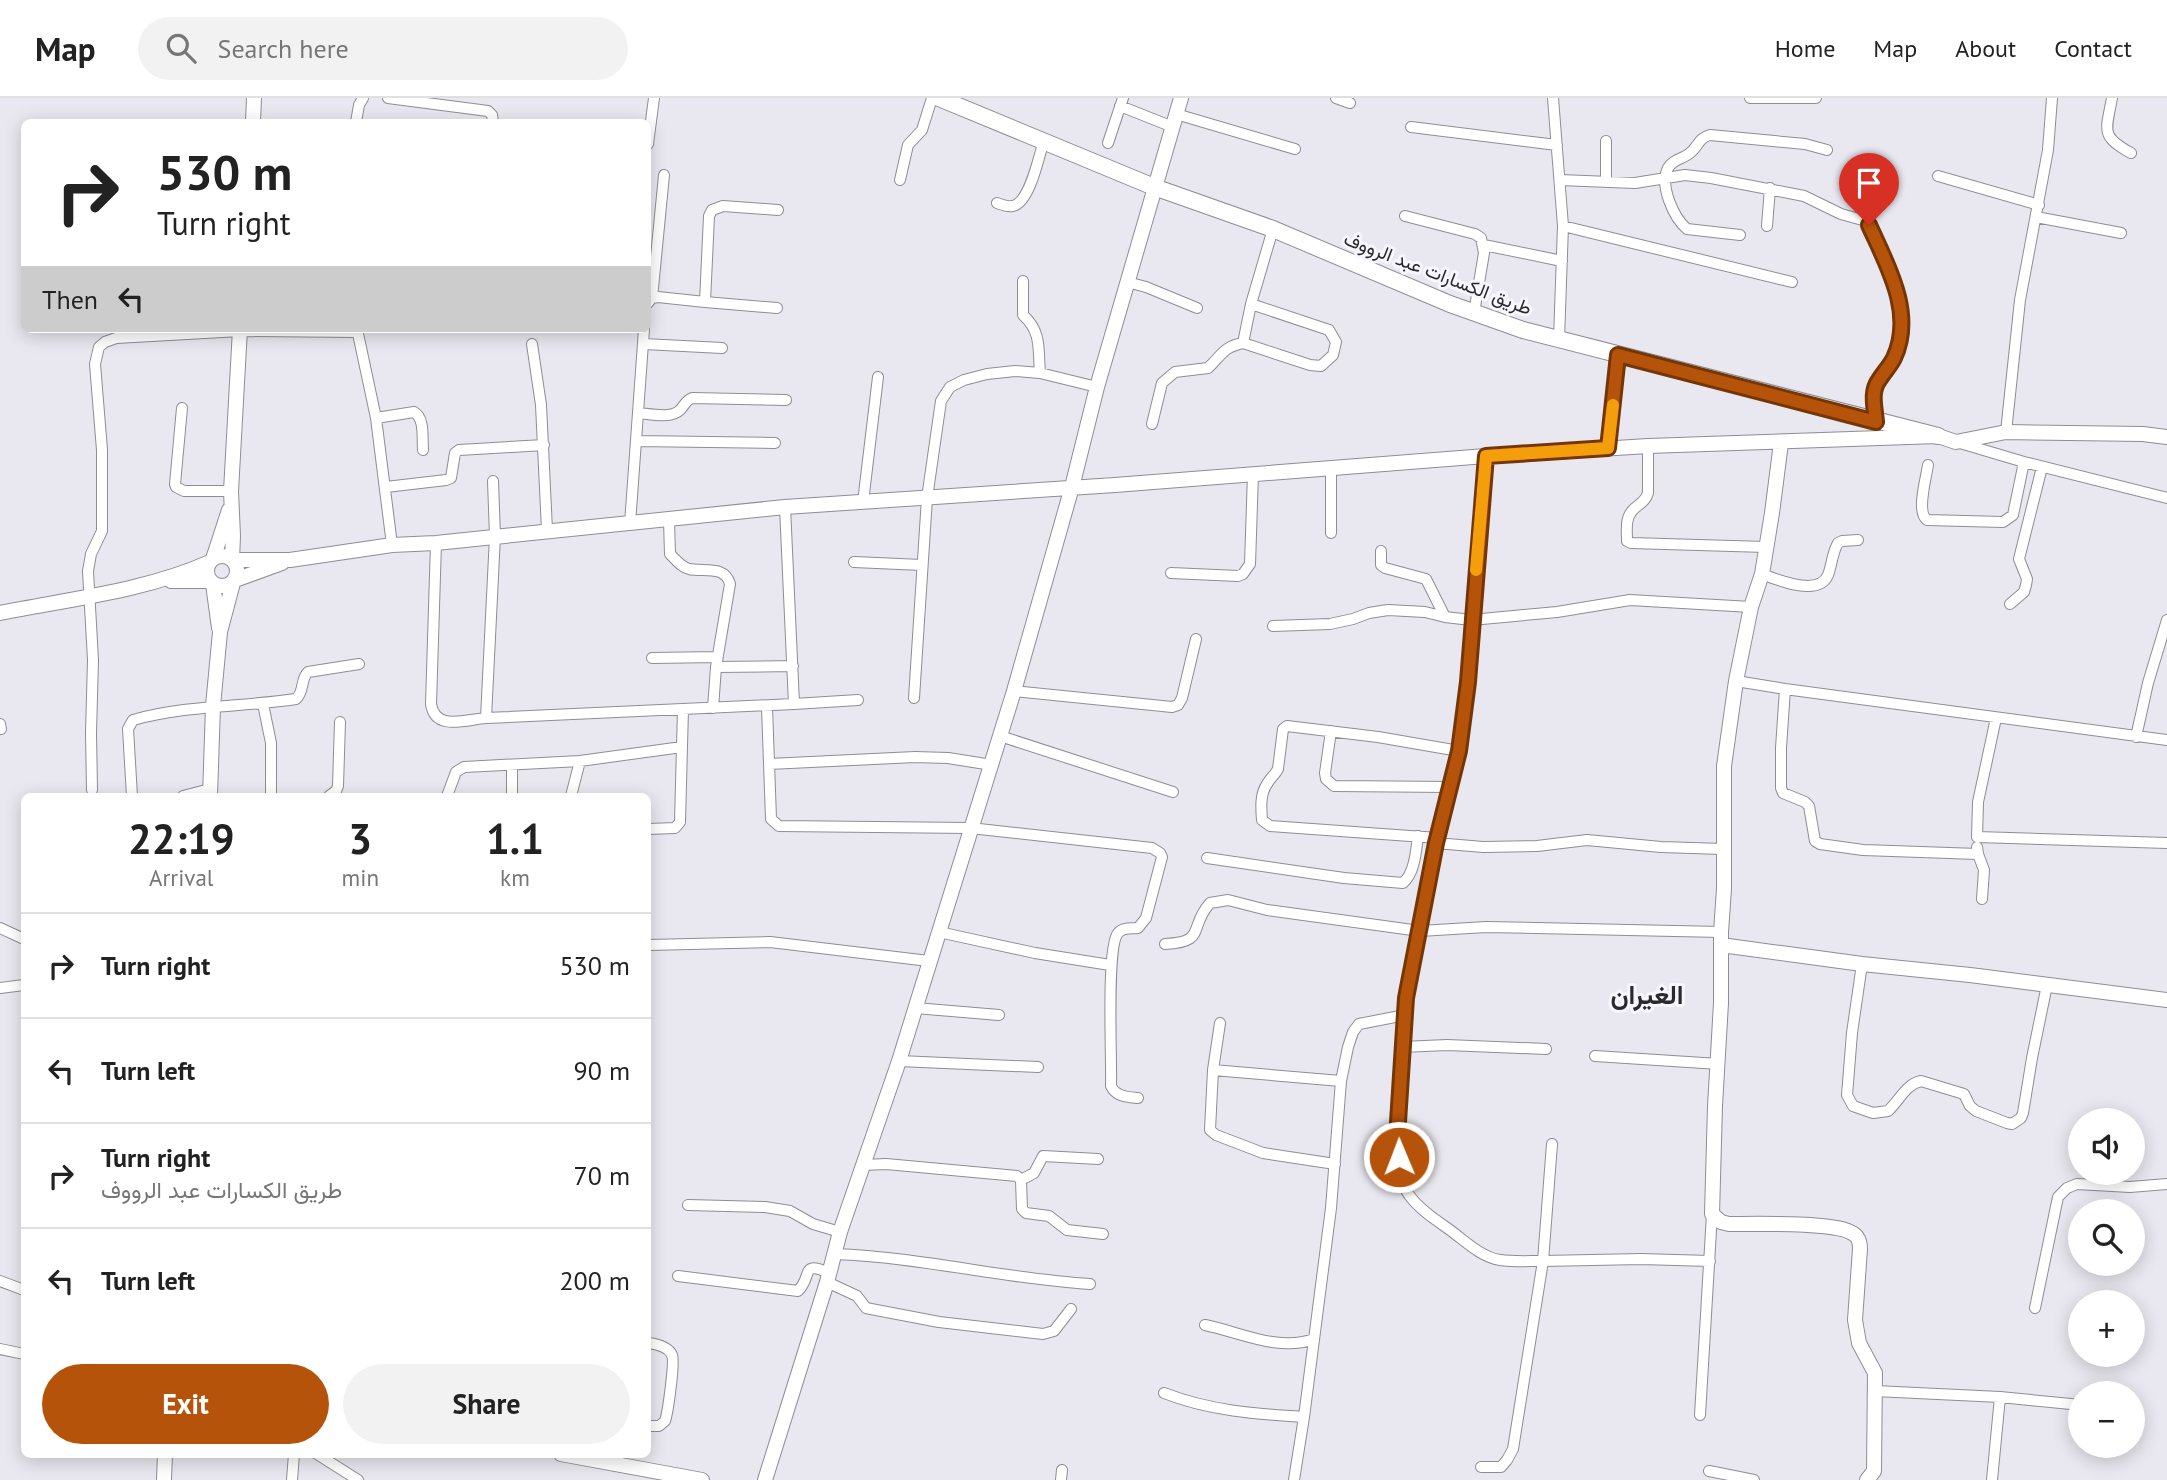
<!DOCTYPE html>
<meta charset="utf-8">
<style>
:root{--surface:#fff;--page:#f2f2f2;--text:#222;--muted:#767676;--line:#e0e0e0;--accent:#b45309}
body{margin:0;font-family:"PT Sans",Vazirmatn,sans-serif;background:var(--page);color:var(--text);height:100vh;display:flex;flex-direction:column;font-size:26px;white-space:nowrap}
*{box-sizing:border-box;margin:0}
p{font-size:23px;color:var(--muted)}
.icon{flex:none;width:38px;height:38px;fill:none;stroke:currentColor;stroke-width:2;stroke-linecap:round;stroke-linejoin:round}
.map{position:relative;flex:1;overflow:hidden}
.drawer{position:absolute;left:21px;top:695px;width:630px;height:665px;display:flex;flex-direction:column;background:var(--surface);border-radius:10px;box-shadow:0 4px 18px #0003}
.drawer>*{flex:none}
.guide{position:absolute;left:21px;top:21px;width:630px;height:214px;border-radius:10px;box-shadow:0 4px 18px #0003;background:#fff;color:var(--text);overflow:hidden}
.tools{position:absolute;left:2068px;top:1010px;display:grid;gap:14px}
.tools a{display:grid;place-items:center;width:77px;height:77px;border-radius:50%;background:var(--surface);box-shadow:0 4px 18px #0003;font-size:35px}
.pin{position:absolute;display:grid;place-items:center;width:60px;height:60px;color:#fff;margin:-72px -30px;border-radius:50% 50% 50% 0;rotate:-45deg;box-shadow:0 0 7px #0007}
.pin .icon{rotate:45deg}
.me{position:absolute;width:77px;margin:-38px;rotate:359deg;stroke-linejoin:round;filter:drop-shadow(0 0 5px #0008)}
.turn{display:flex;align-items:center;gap:24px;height:147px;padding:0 21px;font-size:32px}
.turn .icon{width:91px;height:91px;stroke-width:2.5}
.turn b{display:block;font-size:49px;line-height:60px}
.then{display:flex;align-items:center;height:66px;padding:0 21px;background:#0003;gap:14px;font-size:26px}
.eta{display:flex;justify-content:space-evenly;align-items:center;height:119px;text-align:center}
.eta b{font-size:42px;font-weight:800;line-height:49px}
.cta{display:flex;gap:14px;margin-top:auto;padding:14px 21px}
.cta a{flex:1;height:80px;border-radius:42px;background:var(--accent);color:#fff;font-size:28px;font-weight:800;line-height:80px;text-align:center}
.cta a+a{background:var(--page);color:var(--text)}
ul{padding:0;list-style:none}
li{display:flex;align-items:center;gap:21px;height:105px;padding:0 21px;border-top:2px solid var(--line)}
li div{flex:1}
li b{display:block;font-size:26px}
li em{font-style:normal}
header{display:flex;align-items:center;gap:42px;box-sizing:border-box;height:98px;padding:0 35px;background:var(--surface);border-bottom:2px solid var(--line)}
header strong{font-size:33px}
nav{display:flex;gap:38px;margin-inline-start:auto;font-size:24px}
.search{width:490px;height:63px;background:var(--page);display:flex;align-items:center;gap:18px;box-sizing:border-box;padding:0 24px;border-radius:38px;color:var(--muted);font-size:26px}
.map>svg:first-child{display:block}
</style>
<header>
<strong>Map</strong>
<div class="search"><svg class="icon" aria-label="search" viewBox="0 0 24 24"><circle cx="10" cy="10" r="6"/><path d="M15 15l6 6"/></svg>Search here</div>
<nav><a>Home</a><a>Map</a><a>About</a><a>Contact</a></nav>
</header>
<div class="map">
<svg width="2167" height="1382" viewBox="0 0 2167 1382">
<rect width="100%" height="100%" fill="#e9e8f0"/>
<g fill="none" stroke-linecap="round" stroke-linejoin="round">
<defs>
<path id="street" d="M388 0 488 13 492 17 493 24
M1336 0 1350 5
M1553 0 1563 128 1559 241
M1750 0H1816
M2112 0C2106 33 2100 38 2131 55
M1120 8 1173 29
M1176 16 1295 51
M356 24 359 7 363 0
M1411 29 1557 47
M1606 43V84
M1108 45 1123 0
M648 46 654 0
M1938 78 2039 107
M900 82 908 47 922 32 932 0
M1560 82 1635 85 1685 77 1711 80 1804 98 1841 116 1866 123 1892 179 1900 213 1899 240 1895 258 1876 287 1874 294 1876 324
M997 105C1002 107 1008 109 1013 108 1030 104 1039 58 1044 42
M1405 118 1475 136 1481 140 1484 155 1474 215
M2036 119 2121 135
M1563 128 1792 184
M1767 128 1770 90
M1740 137 1687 131C1674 120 1659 88 1668 70 1673 61 1683 61 1690 55 1699 48 1698 40 1710 37L1805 46 1827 52
M1484 147 1562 163
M1023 183V217C1042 234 1038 252 1040 275
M1127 184 1146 189 1197 210
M652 200 664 77
M705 204 777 210
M648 205 652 200 658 199 705 204 709 118 712 112 723 108 778 112
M357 231 376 320 392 447
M1243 245 1310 267 1321 268 1333 257 1336 244 1329 232 1251 206
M532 246 541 307 547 432
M644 246 722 250
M182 310 175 386 176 389 184 393H231
M639 315C650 316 671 321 680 312 685 307 685 303 692 300L786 302
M376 320 414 314C425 320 422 340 423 352
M1152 326 1162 285 1175 274 1208 270C1222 257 1223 249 1243 245L1251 206 1273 131
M2006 334 2020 202 2048 52 2052 0
M637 343 775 345
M1960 345 2024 364 2167 400
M1648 348V395C1645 405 1638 406 1632 413 1625 421 1627 433 1627 443L1631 445 1766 449
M1608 350 1618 257
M1928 367C1926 381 1916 414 1927 422L2003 424 2013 417 2024 364
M1331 370V435
M386 389 446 382 451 380 455 355 459 352 544 347
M863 404 878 279
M785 409 794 606 858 602
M669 422 670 456C676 462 681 469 689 471 704 474 725 467 730 486L716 569 713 610
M630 426 644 231
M436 445 431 606C435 633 464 622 486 620L794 606
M1381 453V467L1385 470 1426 481 1445 519
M854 464 922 467
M1171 475 1238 478 1243 476 1250 466 1253 376
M1762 476C1777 482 1819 499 1828 477 1832 467 1832 455 1838 445L1842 443 1858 442
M2010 506 2024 494 2026 487 2027 481 2019 461 2042 369
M1273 528 1330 526 1353 521 1369 515 1388 512 1425 514 1445 519 1471 522 1557 514 1630 502 1751 509
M652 560 717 559
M716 569 793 568
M1736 583 1785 591 2167 642
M1785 591 1781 650V690L1783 695 1805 704 1809 708 1815 743 1820 746 1863 752 1978 756
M1014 593 1172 609 1178 607 1182 600 1196 541
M914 600 927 400 941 303 950 289 964 282 987 276 1015 273 1040 275 1097 289
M263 606 271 645V698
M767 609 771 721 779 728 970 730 1152 750 1160 755 1162 759 1146 820 1138 830C1131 831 1123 829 1118 835 1106 849 1112 963 1111 988 1116 999 1128 999 1138 1000
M486 620 495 438 493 383
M1996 620 1978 704 1977 739 2167 745
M0 626 1 631
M1331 633 1325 675 1326 681 1334 688 1451 689
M1000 638 1173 694
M2136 639 2148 585 2167 522
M769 666 915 659 948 660 992 667
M512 667V698
M92 692 91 635 93 562 88 473 91 456 102 433V352L95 266 99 249 105 244 116 240 240 233 358 234
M132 698 128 631 133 622C186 607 242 609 296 601 305 593 300 581 308 574L359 566
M183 698 210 691
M329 698 336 693 338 688 340 624
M447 698 456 674 464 669 580 663 682 649
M571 698 580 663
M648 731 675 730 680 724 683 611
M1438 740 1270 728 1262 722C1261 710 1260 696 1267 686 1270 680 1275 677 1278 671L1283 631 1287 628 1378 639 1459 653
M1436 745 1483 749 1537 748 1587 742 1661 749 1723 751
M1977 749 1978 756 1984 772 1982 801
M1207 760 1344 780 1403 785C1415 775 1416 752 1418 738
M0 830 24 841
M939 834 1035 855 1110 867
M1165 846C1207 844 1188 830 1210 805L1228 802 1267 812 1420 833 1486 829 1721 834
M648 847 770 844 929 863
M1862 866 1852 935 1847 997 1853 1008 1873 1015 1888 1013C1899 1003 1906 986 1921 983L1964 996 1970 1008 1976 1013 2007 1025 2012 1026 2021 1020 2023 1015 2032 960 2047 887
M0 890 24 887
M915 910 999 917
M1405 917C1402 954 1388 1070 1409 1097 1419 1111 1436 1122 1450 1132 1465 1143 1481 1159 1500 1162 1514 1164 1529 1163 1543 1163L1552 1046
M1220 925 1213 972 1210 1032 1216 1037 1263 1055 1335 1066
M1402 949 1447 947 1546 951
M1595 958 1719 966
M899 963 1038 969
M1213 972 1341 983
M863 1067 886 1066 1017 1078 1021 1082 1022 1111 1026 1115 1049 1118 1067 1132 1103 1136
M1021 1082 1034 1075 1043 1058 1098 1061
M688 1107 765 1109 790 1113 813 1126 840 1134
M835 1156C921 1159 1005 1181 1090 1186
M678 1178 798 1193C813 1178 800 1162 829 1175
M0 1183 24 1192
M827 1184 857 1198 866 1210 871 1211 939 1224 1043 1236 1054 1233 1071 1211
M2035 1210 2058 1099 2067 1090 2077 1086 2130 1089 2167 1086
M1205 1227C1240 1234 1278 1254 1314 1241
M648 1245C656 1246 668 1248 672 1257 675 1264 668 1314 665 1323L659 1328H648
M0 1251 24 1256
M1875 1293 2000 1299 2081 1307
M1164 1295C1210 1313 1256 1316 1304 1319
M1700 1317 1712 1116
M317 1356 358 1382
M1481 1369H1501L1507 1362 1513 1351 1543 1163 1641 1161 1710 1163
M1709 1373 1754 1382
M292 1382 294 1356
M1061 1382 1062 1372
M1294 1382 1304 1319 1331 1110 1341 983 1348 949 1353 934 1359 926 1405 917 1413 862 1431 769 1459 653 1468 584 1486 358
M1992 1382 2000 1299"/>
<path id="secondary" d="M253 24 254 0
M1781 345 1772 415 1762 476 1751 509 1736 583 1724 668V791L1721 834V905L1715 1008 1712 1116 1721 1124 1729 1126C1753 1126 1831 1124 1850 1134 1858 1137 1860 1143 1860 1151L1855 1222 1859 1245 1875 1275 1874 1373 1867 1382
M207 473a15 15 0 1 1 30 0a15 15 0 1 1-30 0Z
M213 461 229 412
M232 462 233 438 231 393 240 231
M233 462H290L392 447 436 445 785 409 1115 387 1486 358 1648 348 1938 338 1956 344 2006 334 2143 336 2167 339
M235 482 282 465
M171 483H211
M213 486 219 530
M0 515C70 501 145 493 210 464
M210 698 213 608 220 534 233 485
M1721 847 1862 866 1970 877 2167 902
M561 1356 702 1382
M164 1382 165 1356
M765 1382 827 1184 840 1134 899 963 1014 593 1072 389 1097 289 1181 0"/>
<path id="primary" d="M939 0 1154 89 1273 131 1450 206 1523 232 1938 338"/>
</defs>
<!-- street casing -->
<use href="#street" stroke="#8e8d95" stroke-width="12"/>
<!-- secondary casing -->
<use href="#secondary" stroke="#8e8d95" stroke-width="16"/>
<!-- primary casing -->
<use href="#primary" stroke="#8e8d95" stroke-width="18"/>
<!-- street -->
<use href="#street" stroke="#fff" stroke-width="10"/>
<!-- secondary -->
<use href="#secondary" stroke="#fff" stroke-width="14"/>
<!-- primary -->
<use href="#primary" stroke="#fff" stroke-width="16"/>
</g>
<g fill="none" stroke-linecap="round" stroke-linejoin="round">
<defs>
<path id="route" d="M1399 1059 1398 1024 1406 900 1436 745 1459 653 1468 584 1486 358 1608 350 1618 257 1876 324C1875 310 1870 294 1879 282 1884 274 1890 268 1894 260 1915 215 1887 167 1869 127"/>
</defs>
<!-- route casing -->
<use href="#route" stroke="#753606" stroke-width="18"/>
<!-- route -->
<use href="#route" stroke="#b45309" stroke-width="12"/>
<!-- slow -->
<path stroke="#f59e0b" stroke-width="12" d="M1476 472 1486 358 1608 350 1613 307"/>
</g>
<g text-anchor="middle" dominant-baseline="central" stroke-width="6" stroke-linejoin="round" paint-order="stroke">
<!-- street labels -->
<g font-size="19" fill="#2a2a2d" stroke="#f7f6fe">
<text transform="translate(1438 175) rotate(21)">طريق الكسارات عبد الرووف</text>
</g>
<!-- district labels -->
<g font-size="26" font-weight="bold" fill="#2a2a2d" stroke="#f7f6fe">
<text x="1647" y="896">الغيران</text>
</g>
</g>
</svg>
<div class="tools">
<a><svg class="icon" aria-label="sound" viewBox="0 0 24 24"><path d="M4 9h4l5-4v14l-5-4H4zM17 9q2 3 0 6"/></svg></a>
<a><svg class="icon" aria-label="search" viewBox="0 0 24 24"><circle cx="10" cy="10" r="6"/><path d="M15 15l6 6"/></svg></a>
<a>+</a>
<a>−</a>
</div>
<div class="pin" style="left:1869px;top:127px;background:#d93025"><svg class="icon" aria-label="arrive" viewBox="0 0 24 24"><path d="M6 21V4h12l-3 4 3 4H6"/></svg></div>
<svg class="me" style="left:1399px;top:1059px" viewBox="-20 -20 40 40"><circle r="17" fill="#b45309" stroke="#fff" stroke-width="3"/><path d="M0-11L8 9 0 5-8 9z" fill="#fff"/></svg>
<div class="guide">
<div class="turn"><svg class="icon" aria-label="right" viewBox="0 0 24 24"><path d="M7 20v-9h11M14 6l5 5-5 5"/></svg><div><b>530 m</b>Turn right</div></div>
<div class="then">Then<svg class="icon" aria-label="left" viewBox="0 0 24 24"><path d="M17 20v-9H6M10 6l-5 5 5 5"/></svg></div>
</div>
<section class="drawer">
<div class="eta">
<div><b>22:19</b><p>Arrival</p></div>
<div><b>3</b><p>min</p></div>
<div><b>1.1</b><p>km</p></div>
</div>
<ul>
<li><svg class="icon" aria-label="right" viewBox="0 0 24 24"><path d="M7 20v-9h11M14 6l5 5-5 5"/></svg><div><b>Turn right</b></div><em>530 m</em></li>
<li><svg class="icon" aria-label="left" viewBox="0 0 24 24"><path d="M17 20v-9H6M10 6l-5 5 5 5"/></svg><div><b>Turn left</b></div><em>90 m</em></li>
<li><svg class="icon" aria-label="right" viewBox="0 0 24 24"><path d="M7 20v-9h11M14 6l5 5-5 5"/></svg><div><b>Turn right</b><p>طريق الكسارات عبد الرووف</p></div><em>70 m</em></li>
<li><svg class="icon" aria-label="left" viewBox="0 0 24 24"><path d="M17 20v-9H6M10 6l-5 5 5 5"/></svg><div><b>Turn left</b></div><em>200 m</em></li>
</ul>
<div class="cta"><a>Exit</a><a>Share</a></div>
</section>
</div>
